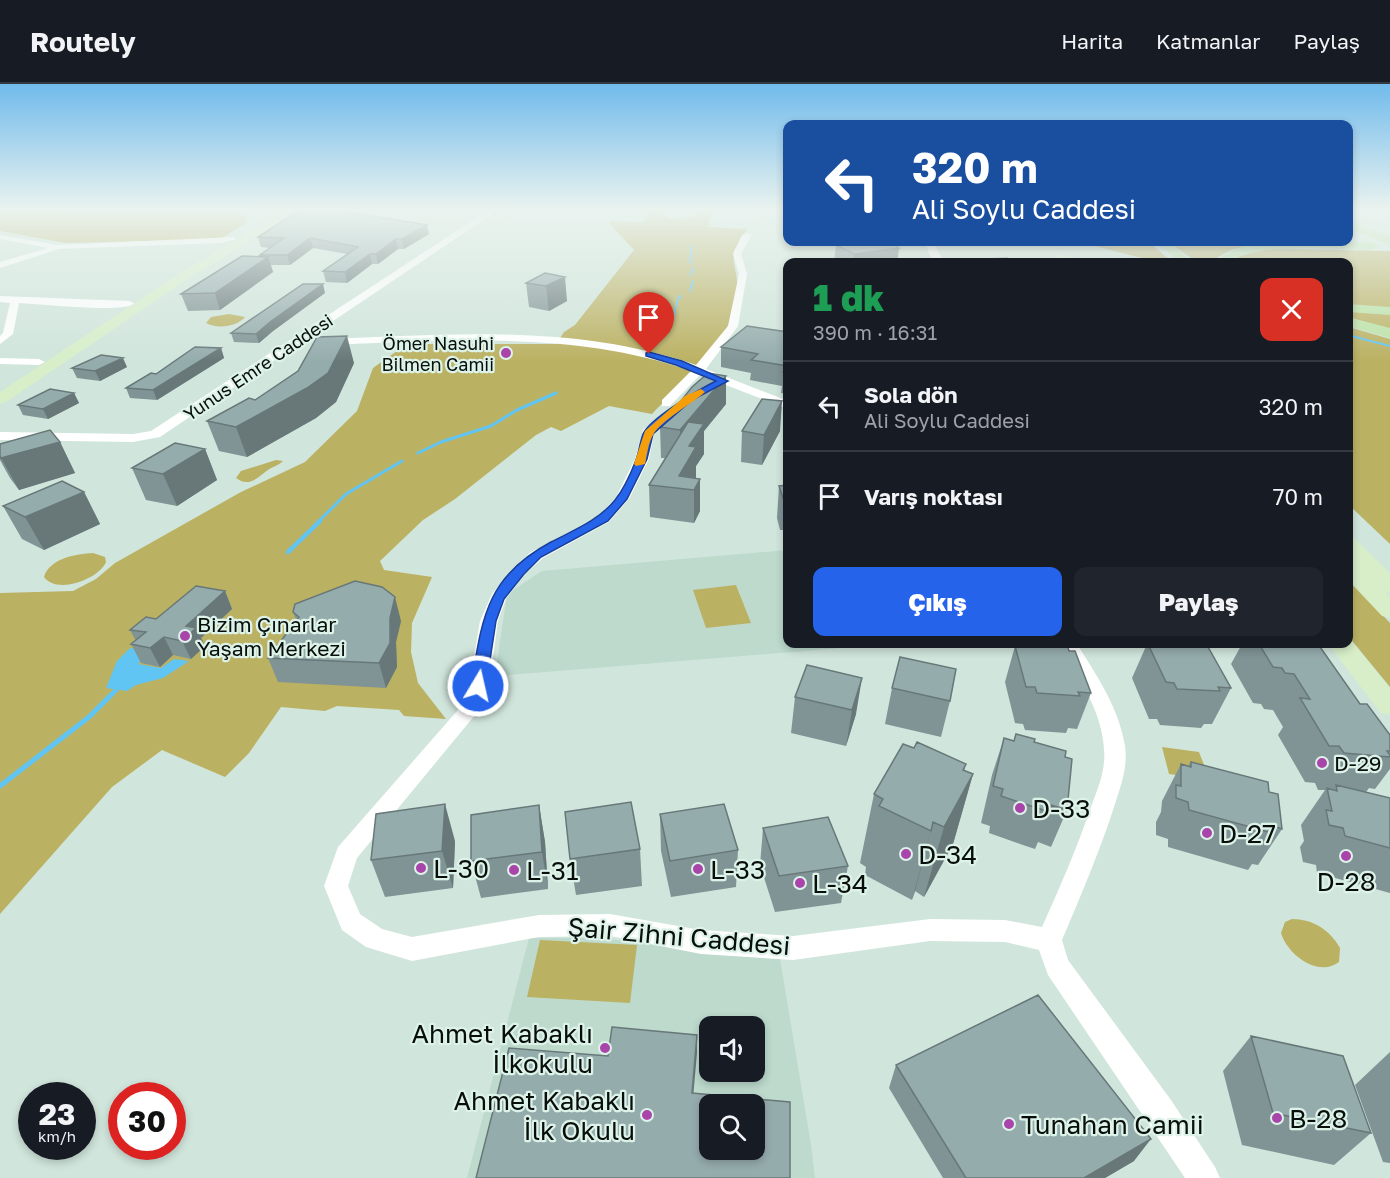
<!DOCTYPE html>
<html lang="tr">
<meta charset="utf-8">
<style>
:root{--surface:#171b24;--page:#20242c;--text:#f1f3f6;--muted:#9ea1a6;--line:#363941;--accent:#2563eb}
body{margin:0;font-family:"Golos Text",sans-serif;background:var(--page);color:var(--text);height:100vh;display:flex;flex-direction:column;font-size:22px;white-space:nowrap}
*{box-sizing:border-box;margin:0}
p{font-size:20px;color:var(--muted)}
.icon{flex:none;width:33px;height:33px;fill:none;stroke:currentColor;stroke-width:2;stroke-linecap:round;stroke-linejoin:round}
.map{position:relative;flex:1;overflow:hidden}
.side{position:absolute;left:783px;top:174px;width:570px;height:390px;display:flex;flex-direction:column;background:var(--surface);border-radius:12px;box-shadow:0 3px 9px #0003}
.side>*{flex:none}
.hud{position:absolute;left:783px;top:36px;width:570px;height:126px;border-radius:12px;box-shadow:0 3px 9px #0003;background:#1a4fa0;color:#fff;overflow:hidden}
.fabs{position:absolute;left:699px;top:932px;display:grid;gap:12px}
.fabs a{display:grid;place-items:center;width:66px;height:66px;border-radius:12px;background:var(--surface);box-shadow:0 3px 9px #0003;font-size:30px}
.speed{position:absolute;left:18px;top:998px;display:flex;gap:12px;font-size:30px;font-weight:700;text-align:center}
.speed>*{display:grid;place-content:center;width:78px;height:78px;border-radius:50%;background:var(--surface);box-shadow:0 3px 9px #0003;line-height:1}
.speed small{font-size:15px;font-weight:400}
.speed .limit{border:9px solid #d22;background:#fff;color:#111}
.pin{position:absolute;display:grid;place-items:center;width:51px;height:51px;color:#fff;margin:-62px -26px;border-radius:50% 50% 50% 0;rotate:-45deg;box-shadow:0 0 6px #0007}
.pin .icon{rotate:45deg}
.me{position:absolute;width:66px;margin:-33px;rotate:9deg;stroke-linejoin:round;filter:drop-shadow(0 0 4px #0008)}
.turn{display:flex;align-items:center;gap:21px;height:126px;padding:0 30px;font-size:27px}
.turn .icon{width:78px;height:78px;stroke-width:2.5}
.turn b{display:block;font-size:42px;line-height:51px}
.round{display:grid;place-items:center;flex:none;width:63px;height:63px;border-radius:12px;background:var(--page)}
.headline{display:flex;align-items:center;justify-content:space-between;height:102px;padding:0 30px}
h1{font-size:36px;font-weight:800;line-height:45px;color:#1e9e55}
.button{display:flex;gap:12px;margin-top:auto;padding:12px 30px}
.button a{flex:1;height:69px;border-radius:12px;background:var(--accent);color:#fff;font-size:24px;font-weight:800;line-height:69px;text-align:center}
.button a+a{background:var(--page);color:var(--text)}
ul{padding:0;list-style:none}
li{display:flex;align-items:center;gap:18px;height:90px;padding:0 30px;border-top:2px solid var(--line)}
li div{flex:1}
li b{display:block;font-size:22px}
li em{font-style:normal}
header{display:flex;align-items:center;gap:36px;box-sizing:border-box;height:84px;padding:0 30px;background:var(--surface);border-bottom:2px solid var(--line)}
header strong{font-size:28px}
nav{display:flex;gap:33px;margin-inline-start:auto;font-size:21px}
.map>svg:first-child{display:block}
</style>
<header>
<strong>Routely</strong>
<nav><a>Harita</a><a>Katmanlar</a><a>Paylaş</a></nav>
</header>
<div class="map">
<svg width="1390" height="1094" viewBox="0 0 1390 1094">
<rect width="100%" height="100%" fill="#d0e5db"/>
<!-- built -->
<path fill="#bddacd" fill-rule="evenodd" d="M787 466 788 560H891L495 592 507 510 542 487Z
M529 854H589L630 857 722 871 780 875 811 1061 815 1094H467ZM710 942H754V987H710ZM710 1020H754V1065H710Z"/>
<!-- green -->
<path fill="#bbb162" d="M0 125 166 128 233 126 247 134 246 139 220 155 66 159 0 147Z
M651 125H712L708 143 747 145 734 167C732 179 738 190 737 203 736 213 735 225 731 235 717 270 678 303 652 330L609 322 561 347 551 343 536 351 455 415 423 436 380 477 384 486 432 493 412 539 411 568 418 599 446 635 404 632 399 626 337 622 325 627 281 623 249 669 225 693 162 666 112 703 0 830V509L73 507 96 495 115 479 241 408 305 378 357 327 373 284 407 260H556L564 248 575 241 634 166 609 139 611 137 643 138Z
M1087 158H1149L1166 173 1176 178H1157L1091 161Z
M1168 158 1261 161 1233 165 1218 173 1216 178H1197Z
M1274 165 1390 167V225L1349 221 1348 178H1233L1236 173 1250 168Z
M1349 226 1390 230V247L1349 235Z
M229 230 245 233C237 243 217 245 206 239L211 233Z
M1349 243 1390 255V460L1349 421Z
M276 376 283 377C279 381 275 382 271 384 259 391 251 405 236 394L241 387Z
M93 469 105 473 106 478C99 495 57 511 44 493 50 474 76 470 93 469Z
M1348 494 1390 539V603L1349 553Z
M736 501 751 539 706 544 693 506Z
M1162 663 1199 668 1210 696 1169 690Z
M1292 835C1313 835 1330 846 1340 864L1339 878C1318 894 1287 870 1281 849L1285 838Z
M540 856 637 861 630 919 527 913Z"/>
<!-- water -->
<path fill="#60c5f3" d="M130 564 150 568 138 580 161 584 174 575 189 577 163 594 136 601 127 607 106 604 117 577Z"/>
<!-- pier -->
<path fill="#d0e5db" d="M663 125H699L693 133 676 134 691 136 671 135 663 131Z"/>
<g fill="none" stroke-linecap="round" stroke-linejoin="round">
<!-- stream-far3 -->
<path stroke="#60c5f3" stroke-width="2" d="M1390 125V129
M690 179 692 161
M691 191 693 184
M690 207 693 197
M674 231 678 214 681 212
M1348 251 1390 262"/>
<!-- stream-far2 -->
<path stroke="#60c5f3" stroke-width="3" d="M418 369 441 358 491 342 517 326 556 309
M318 438 346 410 402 377"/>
<!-- stream-far1 -->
<path stroke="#60c5f3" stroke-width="4.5" d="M288 468 320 437"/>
<!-- stream -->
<path stroke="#60c5f3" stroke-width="5" d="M0 702 89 633 116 606"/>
<!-- minor-tunnel -->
<path stroke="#b2c5bc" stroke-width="8" stroke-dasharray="8 4" stroke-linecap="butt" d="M490 129 497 125"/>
<!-- minor -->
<path fill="#fff" fill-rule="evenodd" d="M487 127 494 129 160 353 133 358 0 356V348L133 350 151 347Z
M748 149 752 151 741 170 747 190 738 242 706 285 788 317V325L700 291 670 322H662V316L691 287C573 246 449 257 326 261L321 258 326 255C451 250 576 240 696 281L728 242 739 190 733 170 742 151Z
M0 151 58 161 233 153 237 155 221 159 59 165 0 184V178L48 164 0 155Z
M926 158H934L943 178H935L929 170Z
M0 212 130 217 135 220C122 229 40 220 19 219L13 250 0 260V252L3 249 10 219 0 218Z
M0 274 39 275 45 278 39 281 0 280Z
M690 310 696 314 694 317 654 350 649 375 629 415 609 438 543 474 525 490 506 515 498 537 489 602 475 631 357 774 348 802 360 830 382 845 412 853 539 831 610 830 701 846 793 852 930 835 1005 836 1042 843C1060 803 1077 764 1091 723 1098 704 1106 686 1104 665 1102 627 1078 592 1059 560H1077C1097 592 1119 624 1125 662 1128 683 1121 701 1115 720 1100 767 1081 811 1062 856L1068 876 1171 1016 1215 1083 1220 1094H1185L1048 891 1039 866 1005 858 930 857 793 876 701 870 610 852 539 853 412 877 366 863 342 846 324 802 338 763 457 627 469 602 480 537 492 510 513 484 531 468 599 432 616 413 635 375 643 346Z"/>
<!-- major -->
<path fill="#d7eec9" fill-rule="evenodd" d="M285 125H295L284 136 188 195 6 318 0 320V308L180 189 276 132Z
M1062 170 1073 178H1062L1056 173Z
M1348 453 1355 455 1390 489V509L1384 507 1390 513V534L1382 532 1348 496V476L1353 477 1348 472Z
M1349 554 1390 604V631L1381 629 1328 560H1348Z"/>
<!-- highway -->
<path fill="#bce2a5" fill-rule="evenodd" d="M1348 137 1390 153V161L1348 144Z
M1155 158H1168L1193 178H1180Z
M1304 158H1372L1378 162 1372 166C1341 165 1253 158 1231 178H1218C1236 155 1278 158 1304 158Z
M1348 220 1390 223V231L1348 228Z
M1348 233 1390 244V254L1348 242Z"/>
</g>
<!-- wall -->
<path fill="#809495" d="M351 125V128L429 150 404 165H398L378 180H372L347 199 326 198 323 187 347 170 313 164 290 181H271L273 188 220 226 188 227 181 210 260 172V171L270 164 261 163 258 153Z
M840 158H890L899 164 897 178H834L836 161 839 160Z
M545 189 567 217 549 227 529 223 526 199Z
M325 209 273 247 259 259 234 258 231 249Z
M788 248V310L781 309 782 302 750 296 751 289 721 283V263Z
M221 264 224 274 157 316 130 314 126 304 156 290Z
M354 279 336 318 316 334 247 373 219 367 207 337 255 316Z
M127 283 100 297 77 294 72 284Z
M74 309 79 319 48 335 23 331 18 321Z
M726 320 704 347V370L696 382V395H700V427L694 439 650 433 649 401 665 374H661L660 343Z
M742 347H780L762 381 741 378Z
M60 358 75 389 19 406 10 394 0 376V360Z
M205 365 217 396 177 422 146 416 132 384Z
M788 401V446H780L777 434 779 402Z
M84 408 100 440 44 466 22 455 3 422Z
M225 507 232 525 201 554 205 562 191 575 173 571 160 583 141 579 131 560 136 557 130 546Z
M293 528 401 537 396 558 397 583 386 604 278 598 268 574 296 536Z
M1022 560H1058L1091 609 1077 645 1068 644 1066 649 1025 646 1023 640 1015 639 1005 598 1015 562 1021 563Z
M1147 560H1200L1231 604 1212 640H1204L1201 644 1160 641 1157 635H1149L1132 594Z
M1242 560H1318L1360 620 1390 651V685L1375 705 1369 704 1366 708 1390 714V809L1317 789 1316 781 1303 778 1300 763 1304 757 1301 741 1325 706H1318L1315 699 1305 698 1278 651 1283 643 1273 626 1264 625 1261 620 1253 619 1231 580Z
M807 581 856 630 846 662 791 649 795 613Z
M892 604 950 617 941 653 885 640Z
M1016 650 1065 673 1067 726 1051 763 1038 758 1035 765 1023 761 989 749 990 742 981 739 992 691 1004 654 1014 657Z
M1191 678 1269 708 1282 745 1258 781 1252 780 1248 786 1168 763V755L1156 751V738L1161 728 1162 717 1181 680 1188 682Z
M964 687 973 690 953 760 924 813 915 807 912 816 865 791 866 783 860 779 874 710Z
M539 721 545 758 548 805 481 814 471 777Z
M660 730 738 766 736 803 671 813 661 767Z
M763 744 848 782 841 819 775 828 760 781Z
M455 757 453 804 385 813 371 776Z
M640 765 642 802 576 811 570 775Z
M1251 952 1371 1049 1334 1081 1242 1061 1223 987Z
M1390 968V1079L1383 1078 1355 1001Z
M896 981 1134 1077 1105 1094H943L889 1004Z"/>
<!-- shaded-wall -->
<path fill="#687879" d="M427 141 429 150 404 165 402 155Z
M310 154 313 164 290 181 287 171Z
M396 155 398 165 378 180 376 170Z
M899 164 897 178H853L854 170Z
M370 170 372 180 347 199 345 188Z
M268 173 273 188 220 226 215 209Z
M565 193 567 217 549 227 546 202Z
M323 200 325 209 273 247 259 259 256 250 270 238Z
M347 252 354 279 336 318 316 334 247 373 236 343Z
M221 264 224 274 157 316 153 306Z
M123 274 127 283 100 297 95 287Z
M726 292V320L704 347V370L696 382V394L679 392 680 377V346Z
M74 309 79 319 48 335 43 325Z
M782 317 780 347 762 381 764 351Z
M60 358 75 389 19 406 1 374Z
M205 365 217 396 177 422 163 390Z
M700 395V427L694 439V406Z
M84 408 100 440 44 466 25 433Z
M225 507 232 525 201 554 205 562 191 575 182 557 186 542Z
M395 513 401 537 396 558 397 583 386 604 379 579Z
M164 553 173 571 160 583 150 564Z
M862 594 856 630 846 662 852 626Z
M966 680 953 727 973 690 953 760 924 813 944 743 963 686Z
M445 720 455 757 453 804 442 767Z
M539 721 545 758 548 805 542 768Z
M933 738 915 807 912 816Z
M697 951V969L692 1026V1009Z
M1151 1055 1134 1077 1105 1094H1084Z"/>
<!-- building -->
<path fill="#95acad" stroke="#687879" stroke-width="1.5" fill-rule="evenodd" d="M301 125H351L347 128 427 141 402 155H396L376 170H370L345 188 323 187 358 163 310 154 287 171H260L284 154 258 153Z
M861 158H890L899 164 854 170 836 161Z
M242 172 268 173 215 209 181 210Z
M1007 174 1014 178H992L987 175Z
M545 189 565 193 546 202 526 199Z
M303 200H323L270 238 256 250 231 249Z
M747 242 788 248V282L751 276 758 270 721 263Z
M347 252 328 289 307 304 236 343 207 337 249 314 255 316 298 287 317 253Z
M195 263 221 264 153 306 126 304 151 289 156 290Z
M101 271 123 274 95 287 72 284Z
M788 284V289L783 288Z
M708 289 726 292 680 346 660 343 692 303Z
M50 305 74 309 43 325 18 321Z
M762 315 782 317 764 351 742 347Z
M688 338 704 340 689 362 696 363 679 392 700 395 694 406 649 401Z
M50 346 60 358 1 374 0 372V360Z
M175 359 205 365 163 390 132 384Z
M62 397 84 408 25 433 3 422Z
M788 401V413L783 414 779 402Z
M355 497 382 503 395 513 390 534V559L379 579 268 574 299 533 293 528 295 520Z
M196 502 225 507 186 542 196 544 182 557 164 553 150 564 131 560 146 548 130 546 146 533 156 535Z
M1024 560H1067L1069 567H1075L1091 609 1078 608 1080 612 1037 609 1035 603H1026L1015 562 1025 563Z
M1148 560H1200L1201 562 1208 563 1231 604 1218 603 1220 607 1177 605 1174 599 1166 598Z
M1259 560H1318L1360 620H1367L1390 651V667H1387L1390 671V673L1344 669 1339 662H1329L1300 614 1310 615 1294 590 1285 589 1282 584 1273 583Z
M900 573 956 585 950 617 892 604Z
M807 581 862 594 852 626 795 613Z
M1016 650 1035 655 1034 658 1066 667 1065 673 1072 675 1067 726 1051 721 1050 728 1037 724 1001 712 1003 705 993 702 1004 654 1014 657Z
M917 658 966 680 963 686 973 690 944 743 933 738 931 747 879 722 883 715 874 710 903 660 914 664Z
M1191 678 1268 698 1269 708 1278 710 1282 745 1271 741 1272 749 1189 726 1188 718 1176 714V701L1181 702V680L1191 683Z
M1336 701 1390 714V764L1345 752 1343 744 1329 741 1326 726 1332 727 1327 704 1337 707Z
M631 718 640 765 570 775 565 728Z
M445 720 442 767 371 776 376 730Z
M724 720 738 766 670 777 660 730Z
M539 721 542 768 471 777V731Z
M828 733 848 782 779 792 763 744Z
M1038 911 1151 1055 1084 1094H966L896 981Z
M612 943 697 951 692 1009 790 1018V1094H476L509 964 608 972ZM710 1020H754V1065H710Z
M1251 952 1343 972 1371 1049 1273 1029Z"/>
<!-- sky -->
<linearGradient id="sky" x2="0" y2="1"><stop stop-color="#71bbec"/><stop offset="0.45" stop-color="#eaf3ef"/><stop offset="1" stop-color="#eaf3ef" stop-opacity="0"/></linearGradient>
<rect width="1390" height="278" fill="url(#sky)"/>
<!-- route -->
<path fill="#2563eb" stroke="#184099" stroke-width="1.5" d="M649 268 682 277 728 297 692 316 653 350 647 375 627 415 608 437 541 473 524 490 504 515 496 537 486 602 484 605H473L471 602C482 536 485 493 551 458 574 446 598 437 615 416 623 406 631 389 636 376 639 368 640 358 643 350 650 334 700 305 716 297L676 281 646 272V269Z"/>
<!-- slow -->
<path fill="#f59e0b" d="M701 305 705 308C693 319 660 337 653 351 648 359 647 371 645 380L636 382 634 380 645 347 685 312Z"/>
<!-- markers -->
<g fill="#a945aa" stroke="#ddf2e8" stroke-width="2">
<circle cx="506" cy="269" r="6"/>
<circle cx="185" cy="552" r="6"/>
<circle cx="1322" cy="679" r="6"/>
<circle cx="1020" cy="724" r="6"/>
<circle cx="1207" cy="749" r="6"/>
<circle cx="906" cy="770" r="6"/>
<circle cx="1346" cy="772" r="6"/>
<circle cx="421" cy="784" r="6"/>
<circle cx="698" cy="785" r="6"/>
<circle cx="514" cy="786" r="6"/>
<circle cx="800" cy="799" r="6"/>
<circle cx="605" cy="964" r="6"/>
<circle cx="647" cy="1031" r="6"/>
<circle cx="1277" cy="1034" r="6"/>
<circle cx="1009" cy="1040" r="6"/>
</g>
<g text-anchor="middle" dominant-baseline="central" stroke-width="4.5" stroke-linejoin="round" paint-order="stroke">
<!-- far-poi labels -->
<g font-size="18" fill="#070e0b" stroke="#ddf2e8" text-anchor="end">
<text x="494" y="259">Ömer Nasuhi<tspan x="494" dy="21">Bilmen Camii</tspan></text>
</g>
<!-- far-street labels -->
<g font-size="18" fill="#070e0b" stroke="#ddf2e8">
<text transform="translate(258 283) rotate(-34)">Yunus Emre Caddesi</text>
</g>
<!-- poi labels -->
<g font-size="21" fill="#070e0b" stroke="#ddf2e8" text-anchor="start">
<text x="197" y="540">Bizim Çınarlar<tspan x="197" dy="24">Yaşam Merkezi</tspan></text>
<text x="1334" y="679">D-29</text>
</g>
<!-- near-poi labels -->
<g font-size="26" fill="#070e0b" stroke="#ddf2e8" text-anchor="start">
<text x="1032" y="724">D-33</text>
<text x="1219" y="749">D-27</text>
<text x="918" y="770">D-34</text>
<text x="433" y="784">L-30</text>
<text x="710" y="785">L-33</text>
<text x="526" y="786">L-31</text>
<text x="1346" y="797" text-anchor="middle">D-28</text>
<text x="812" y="799">L-34</text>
<text x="593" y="949" text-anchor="end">Ahmet Kabaklı<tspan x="593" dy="30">İlkokulu</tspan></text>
<text x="635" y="1016" text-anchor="end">Ahmet Kabaklı<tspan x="635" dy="30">İlk Okulu</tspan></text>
<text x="1289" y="1034">B-28</text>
<text x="1021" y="1040">Tunahan Camii</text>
</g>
<!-- near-street labels -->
<g font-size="26" fill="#070e0b" stroke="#ddf2e8">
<text transform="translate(679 852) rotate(5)">Şair Zihni Caddesi</text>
</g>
</g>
</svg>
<div class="fabs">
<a><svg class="icon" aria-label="sound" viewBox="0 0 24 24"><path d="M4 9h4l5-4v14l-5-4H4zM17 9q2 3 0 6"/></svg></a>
<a><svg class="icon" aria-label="search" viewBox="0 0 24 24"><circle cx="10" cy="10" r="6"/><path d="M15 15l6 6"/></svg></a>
</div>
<div class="speed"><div>23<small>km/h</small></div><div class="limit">30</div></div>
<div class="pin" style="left:649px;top:270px;background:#d93025"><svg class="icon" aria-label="arrive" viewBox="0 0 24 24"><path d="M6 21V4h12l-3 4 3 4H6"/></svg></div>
<svg class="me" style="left:478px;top:602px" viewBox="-20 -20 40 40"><circle r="17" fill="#2563eb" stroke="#fff" stroke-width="3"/><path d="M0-11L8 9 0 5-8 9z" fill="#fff"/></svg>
<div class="hud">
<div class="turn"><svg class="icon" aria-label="left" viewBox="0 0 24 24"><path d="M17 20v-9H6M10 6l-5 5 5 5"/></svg><div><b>320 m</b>Ali Soylu Caddesi</div></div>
</div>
<section class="side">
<div class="headline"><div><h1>1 dk</h1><p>390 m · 16:31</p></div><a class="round" style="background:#d93025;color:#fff"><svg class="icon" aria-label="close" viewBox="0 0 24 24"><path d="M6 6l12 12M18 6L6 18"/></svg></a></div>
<ul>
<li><svg class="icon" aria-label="left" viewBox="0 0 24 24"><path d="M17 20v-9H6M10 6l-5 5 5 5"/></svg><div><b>Sola dön</b><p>Ali Soylu Caddesi</p></div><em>320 m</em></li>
<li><svg class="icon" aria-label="arrive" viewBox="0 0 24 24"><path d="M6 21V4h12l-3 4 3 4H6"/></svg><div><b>Varış noktası</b></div><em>70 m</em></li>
</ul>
<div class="button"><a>Çıkış</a><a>Paylaş</a></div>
</section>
</div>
